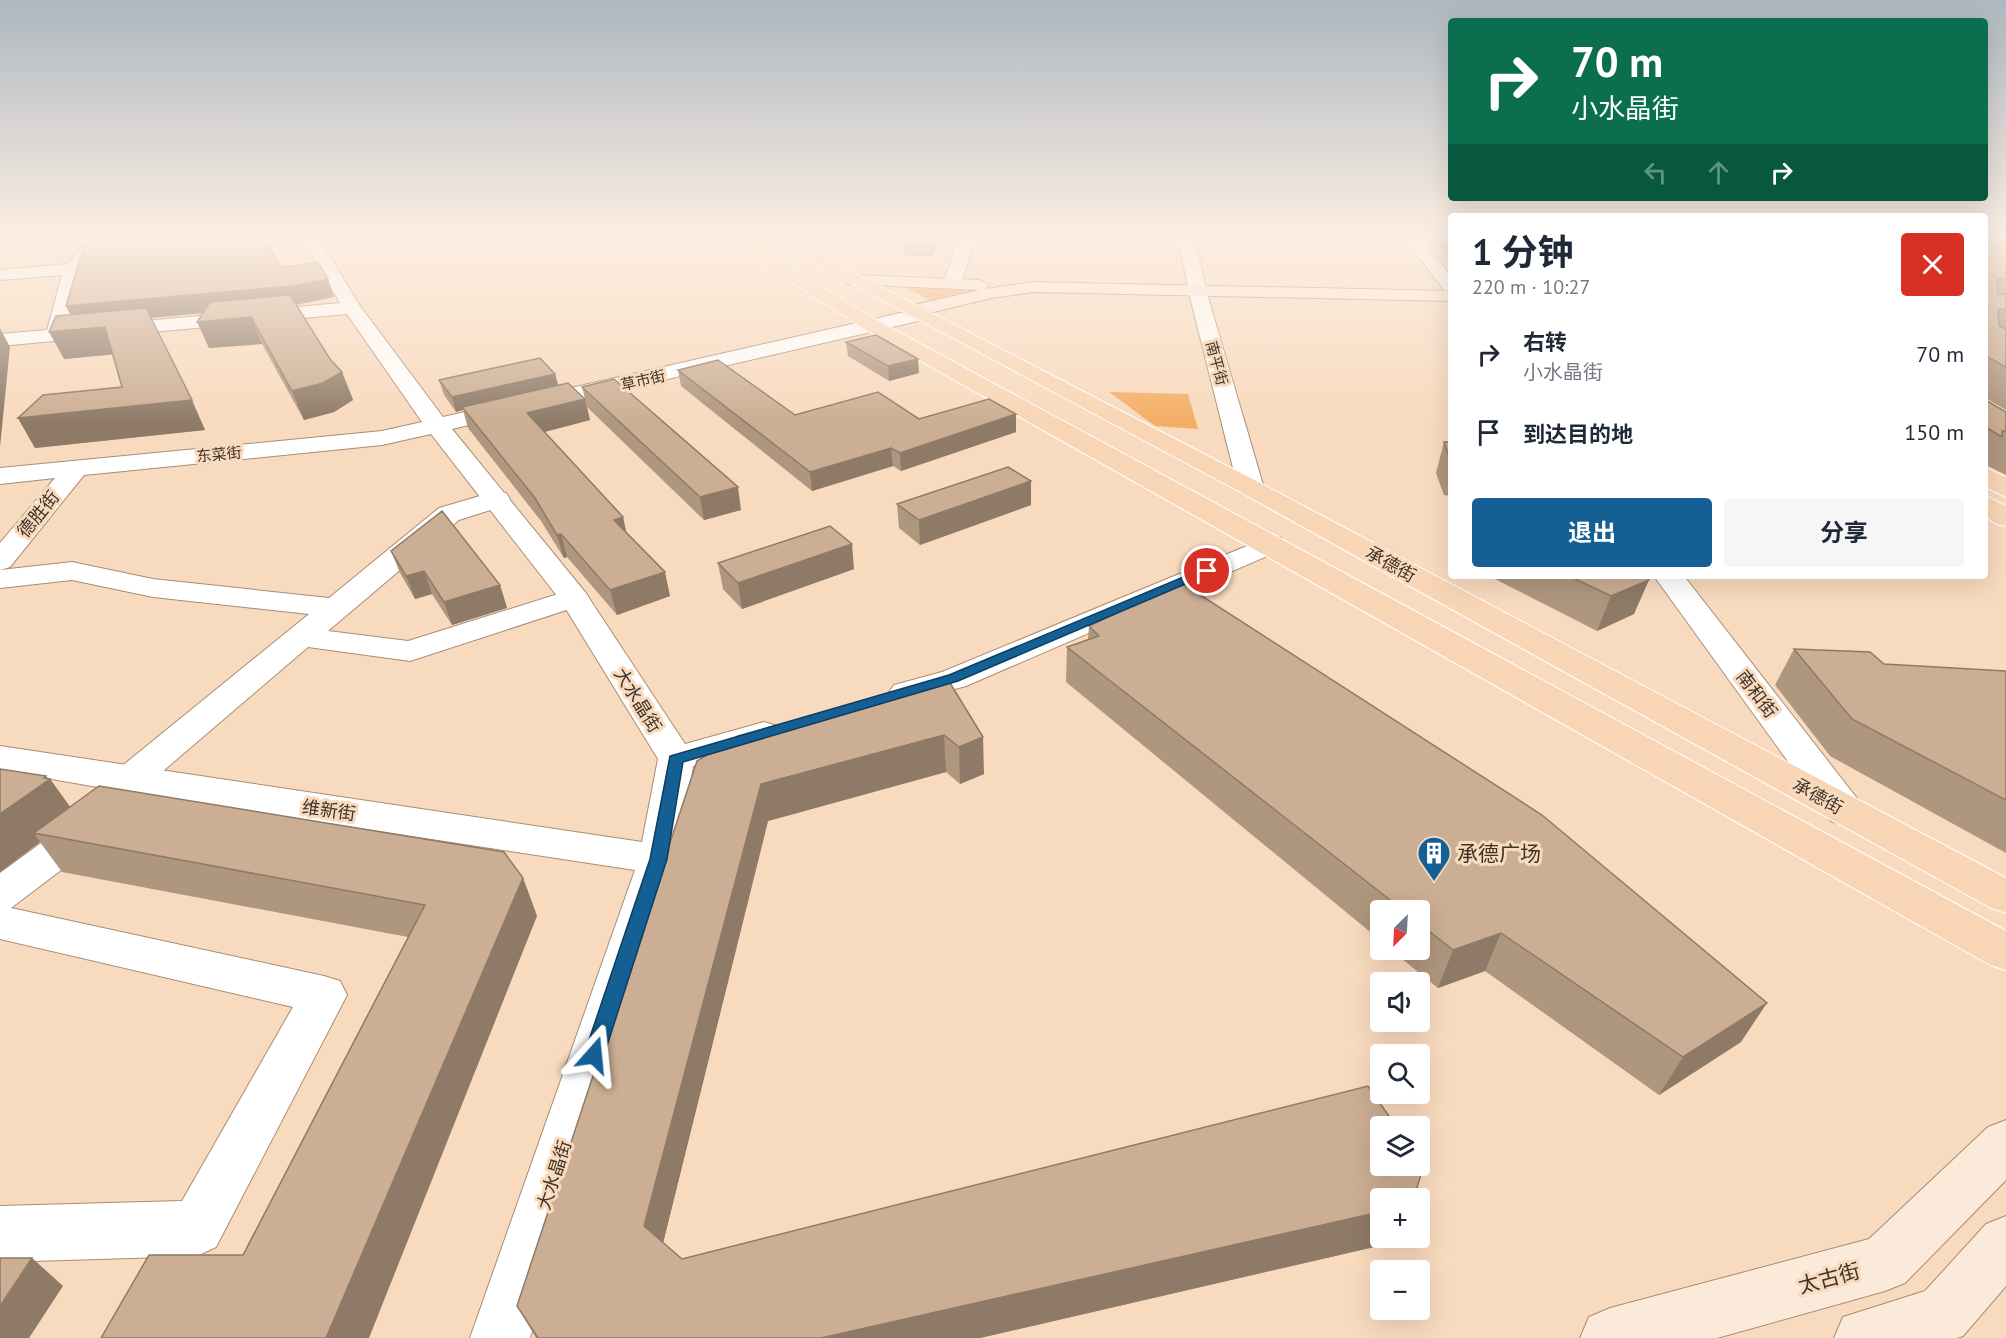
<!DOCTYPE html>
<html lang="zh">
<meta charset="utf-8">
<style>
:root{--surface:#fff;--page:#f6f6f7;--text:#1f2937;--muted:#747a83;--accent:#145f93}
body{margin:0;font-family:"PT Sans","Noto Sans SC",sans-serif;background:var(--page);color:var(--text);height:100vh;display:flex;flex-direction:column;font-size:22px;white-space:nowrap}
*{box-sizing:border-box;margin:0}
p{font-size:20px;color:var(--muted)}
.icon{flex:none;width:33px;height:33px;fill:none;stroke:currentColor;stroke-width:2;stroke-linecap:round;stroke-linejoin:round}
.map{position:relative;flex:1;overflow:hidden}
.details{position:absolute;left:1448px;top:213px;width:540px;height:366px;display:flex;flex-direction:column;background:var(--surface);border-radius:6px;box-shadow:0 6px 24px #0002}
.details>*{flex:none}
.hud{position:absolute;left:1448px;top:18px;width:540px;height:183px;border-radius:6px;box-shadow:0 6px 24px #0002;background:#0b6e4f;color:#fff;overflow:hidden}
.needle{width:39px;rotate:204deg}
.controls{position:absolute;left:1370px;top:900px;display:grid;gap:12px}
.controls a{display:grid;place-items:center;width:60px;height:60px;border-radius:6px;background:var(--surface);box-shadow:0 6px 24px #0002;font-size:30px}
.pin{position:absolute;display:grid;place-items:center;width:51px;height:51px;color:#fff;margin:-26px;border:3px solid #fff;border-radius:50%;box-shadow:0 2px 6px #0007}
.me{position:absolute;width:66px;margin:-33px;rotate:18deg;stroke-linejoin:round;filter:drop-shadow(0 0 4px #0008)}
.turn{display:flex;align-items:center;gap:21px;height:126px;padding:0 24px;font-size:27px}
.turn .icon{width:78px;height:78px;stroke-width:2.5}
.turn b{display:block;font-size:42px;line-height:51px}
.lanes{display:flex;align-items:center;height:57px;padding:0 24px;background:#0003;justify-content:center;gap:30px;direction:ltr}
.lanes .off{opacity:.35}
.round{display:grid;place-items:center;flex:none;width:63px;height:63px;border-radius:6px;background:var(--page)}
.summary{display:flex;align-items:center;justify-content:space-between;height:102px;padding:0 24px}
h1{font-size:36px;font-weight:700;line-height:45px}
.action{display:flex;gap:12px;margin-top:auto;padding:12px 24px}
.action a{flex:1;height:69px;border-radius:6px;background:var(--accent);color:#fff;font-size:24px;font-weight:700;line-height:69px;text-align:center}
.action a+a{background:var(--page);color:var(--text)}
ul{padding:0;list-style:none}
li{display:flex;align-items:center;gap:18px;height:78px;padding:0 24px}
li div{flex:1}
li b{display:block;font-size:22px}
li em{font-style:normal}
.map>svg:first-child{display:block}
</style>
<div class="map">
<svg width="2006" height="1338" viewBox="0 0 2006 1338">
<rect width="100%" height="100%" fill="#f8dabe"/>
<!-- green -->
<path fill="#f4ad65" d="M906 288 974 290 930 300Z
M1109 392 1188 394 1198 429 1155 426Z"/>
<g fill="none" stroke-linecap="round" stroke-linejoin="round">
<defs>
<path id="minor" d="M497 491 506 493 510 499 506 505 459 520 328 631 408 641 574 589 585 592 589 598 585 604 410 661 308 647 142 789 129 793 116 789 110 780 116 771 309 614 153 597 72 580 0 588V570L72 562 153 579 329 598 439 508Z
M88 815 102 819 108 829 102 839 11 908 324 976 340 981 347 995 216 1247 197 1256 0 1262V1206L182 1201 293 1007 0 939V873L74 819Z"/>
<path id="tertiary" d="M91 237H107L80 270 67 328 340 303 302 237H318L360 306 443 417 918 309 928 315 918 321 452 429 585 592 685 744 764 722 777 726 782 734 777 742 693 766 679 859 530 1338H470L635 870 149 796 0 770V746L642 842 658 759 561 601 431 434 382 445 84 475 10 567 0 570V543L55 478 0 484V468L382 431 422 422 347 314 0 346V334L47 330 62 275 0 280V270L67 264Z
M959 237H975L961 284 952 289 943 284Z
M1178 237H1194L1208 297 1264 488 1260 493 1251 496 1242 493 1238 488 1190 297Z
M1404 237H1420L1450 275V291L1444 290Z
M1271 536 1281 538 1285 544 1281 550 966 686 906 702 894 699 889 692 894 685 942 672Z
M1654 576H1684L1859 801 1864 811 1859 821 1845 825 1831 821Z"/>
<path id="secondary" d="M854 275 980 280 989 285 985 289 1033 282 1450 291V301L1033 292 992 298 912 317 905 315 903 311 905 307 980 290 848 284 845 280Z
M2006 1120V1180L1905 1283 1885 1291 1717 1338H1580L1589 1317 1610 1308 1869 1239 1988 1127Z
M2006 1216V1286L1963 1336 1957 1338H1834L1843 1317 1925 1291 1986 1224Z"/>
<path id="primary" d="M721 237H740L880 322 2006 931V970L1990 965 866 330Z
M765 237H785L1260 483 2006 878V913L1991 908 1242 493Z
M1984 467 2006 477V497L1984 486Z
M1984 495 2006 506V526L1996 524 1984 515Z"/>
</defs>
<!-- minor casing -->
<use href="#minor" stroke="#a88d73" stroke-width="2"/>
<!-- tertiary casing -->
<use href="#tertiary" stroke="#a88d73" stroke-width="2"/>
<!-- secondary casing -->
<use href="#secondary" stroke="#a88d73" stroke-width="2"/>
<!-- primary casing -->
<use href="#primary" stroke="#fff" stroke-width="2"/>
<!-- minor -->
<use href="#minor" fill="#fff" fill-rule="evenodd"/>
<!-- tertiary -->
<use href="#tertiary" fill="#fff" fill-rule="evenodd"/>
<!-- secondary -->
<use href="#secondary" fill="#fbeada" fill-rule="evenodd"/>
<!-- primary -->
<use href="#primary" fill="#f8d6b5" fill-rule="evenodd"/>
</g>
<!-- wall -->
<path fill="#af967e" d="M940 237 932 256H905L904 245Z
M1431 237H1450V259Z
M1984 237H2006V410L1984 397Z
M281 268 334 297 296 305 330 359 342 372 353 400 334 412 304 420 262 344 209 348 203 313 151 318 205 430 35 448 18 418 122 387 113 354 64 359 70 314 66 306Z
M846 342 919 373 889 381 848 356Z
M678 370 795 415 919 419 1016 432 901 471 893 466 812 491 681 386Z
M555 374 558 385 585 399 590 420 544 432 623 517 626 531 670 596 617 615 567 557 564 558 541 521 468 428 463 410 456 412 444 395 439 380Z
M582 387 741 510 704 520 587 407Z
M1984 399 2006 412V475L1986 465 1984 467Z
M1444 442H1450V496L1444 495 1436 473Z
M897 504 1031 505 920 545 899 528Z
M391 551 500 585 507 608 452 625 432 594 415 599 400 573Z
M718 563 854 569 742 609 723 589Z
M1489 576H1645L1634 614 1597 631Z
M1089 626 1741 1042 1659 1095 1485 971 1438 988 1391 950H1419V910H1380V940L1066 682 1067 647 1088 639Z
M1794 649 1884 664 2006 671V853L1830 756 1775 685Z
M947 678 984 774 960 784 946 772 768 821 663 1243 682 1259 1380 1238H1398L1396 1242 980 1338H536L517 1306 697 761Z
M48 779H50L70 807 523 878 537 916 243 1255 408 937 62 872 40 842 0 872Z"/>
<!-- shaded-wall -->
<path fill="#8e7a67" d="M935 237H941H940L932 256V245Z
M328 279 334 297 299 304 76 325 66 306Z
M251 317 262 344 209 348 197 322Z
M105 327 118 354 64 359 49 332Z
M0 328 10 347 0 447Z
M918 359 919 373 889 381 888 366Z
M342 372 353 400 334 412 304 420 292 391Z
M555 374 559 388 462 407 463 410 456 412 452 397Z
M585 399 590 420 533 435 527 413Z
M192 400 205 430 35 448 18 418Z
M1016 414V432L901 471 900 453Z
M891 448 893 466 812 491 810 472Z
M1031 481V505L920 545 919 520Z
M738 487 741 510 704 520 700 497Z
M623 517 628 541 614 520Z
M561 534 567 557 564 558 557 535Z
M852 544 854 569 742 609 738 583Z
M424 571 432 594 415 599 406 576Z
M665 572 670 596 617 615 610 590Z
M1649 580 1634 614 1597 631 1611 596Z
M500 585 507 608 452 625 444 602Z
M944 735 946 772 768 821 658 1263 644 1226 761 784Z
M983 737 984 774 960 784 959 747Z
M46 776 49 780 50 779 76 815 34 833 40 842 0 872V814Z
M523 878 537 916 369 1338H326Z
M1501 933 1485 971 1438 988 1453 950Z
M1767 1003 1741 1042 1659 1095 1683 1057Z
M1380 1212V1238H1398L1396 1242 980 1338H821Z
M32 1258 63 1286 29 1338H0V1306Z"/>
<!-- building -->
<path fill="#cbae93" stroke="#8e7a67" stroke-width="1.5" d="M88 237H264L281 268 318 262 328 279 292 286 66 306 86 239Z
M908 237H935L932 245H904Z
M1984 237H2006V279H1997L1998 294H2006V311L2001 309 1998 310 1999 326 2006 329V367L1984 355Z
M290 295 330 359 342 372 323 383 292 391 251 317 197 322 210 302Z
M146 308 192 400 18 418 43 395 122 387 105 327 49 332 56 316Z
M876 335 918 359 888 366 846 342Z
M540 358 555 374 452 397 439 380Z
M718 360 795 415 878 392 919 419 989 399 1016 414 900 453 891 448 810 472 678 370Z
M614 379 738 487 700 497 582 387Z
M568 383 585 399 527 413 623 517 614 520 665 572 610 590 561 534 557 535 535 498 462 407Z
M1984 399 2006 412V431H2002V437L1984 426Z
M1444 442H1450V459Z
M1008 467 1031 481 919 520 897 504Z
M442 511 500 585 444 602 424 571 406 576 391 551Z
M830 526 852 544 738 583 718 563Z
M1569 576H1645L1649 580 1611 596Z
M1180 582 1542 815 1767 1003 1683 1057 1501 933 1453 950 1419 923V910H1403L1067 647 1099 636 1089 626Z
M1794 649 1870 652 1884 664 2006 671V800L1852 719Z
M947 678 983 737 959 747 944 735 761 784 644 1226 682 1259 1368 1086 1396 1126H1380V1166H1419V1160L1423 1167 1414 1198H1380V1212L821 1338H538L517 1306 697 761 738 736Z
M0 769 46 776 44 778 50 779 0 814Z
M99 786 504 852 523 878 326 1338H101L149 1255H243L425 905 34 833Z
M0 1258H32L0 1306Z"/>
<!-- sky -->
<linearGradient id="sky" x2="0" y2="1"><stop stop-color="#adb7c0"/><stop offset="0.56" stop-color="#fceee2"/><stop offset="1" stop-color="#fceee2" stop-opacity="0"/></linearGradient>
<rect width="2006" height="424" fill="url(#sky)"/>
<!-- route -->
<path fill="#145f93" stroke="#0d3e60" stroke-width="1.5" d="M1207 567 1213 571 1211 573 958 681 683 762 667 859 604 1055 601 1061 594 1064 587 1061 584 1055 650 859 670 756 949 675Z"/>
<!-- icons -->
<defs>
<symbol id="building-pin" viewBox="-11 -11 22 30"><path d="M0 17L-7.5 6A9.5 9.5 0 1 1 7.5 6Z" fill="#145f93" stroke="#f8dabe"/><path d="M-4-6H4V6H1V3H-1V6H-4ZM-2.5-4.3h1.7v1.8h-1.7ZM.8-4.3h1.7v1.8H.8ZM-2.5-1h1.7V.8h-1.7ZM.8-1h1.7V.8H.8Z" fill="#fff"/></symbol>
</defs>
<g fill-rule="evenodd">
<use href="#building-pin" x="1415" y="834" width="38" height="52"/>
</g>
<g text-anchor="middle" dominant-baseline="central" stroke-width="6" stroke-linejoin="round" paint-order="stroke">
<!-- far-street labels -->
<g font-size="15" fill="#3f3329" stroke="#f8dabe">
<text transform="translate(1217 363) rotate(75)">南平街</text>
<text transform="translate(643 380) rotate(-13)">草市街</text>
<text transform="translate(219 454) rotate(-5)">东菜街</text>
</g>
<!-- street labels -->
<g font-size="18" fill="#3f3329" stroke="#f8dabe">
<text transform="translate(38 514) rotate(-51)">德胜街</text>
<text transform="translate(1391 564) rotate(29)">承德街</text>
<text transform="translate(1757 694) rotate(53)">南和街</text>
<text transform="translate(638 700) rotate(58)">大水晶街</text>
<text transform="translate(1818 796) rotate(29)">承德街</text>
<text transform="translate(329 810) rotate(8)">维新街</text>
<text transform="translate(554 1175) rotate(-72)">大水晶街</text>
</g>
<!-- near-poi labels -->
<g font-size="21" fill="#3f3329" stroke="#f8dabe" text-anchor="start">
<text x="1457" y="853">承德广场</text>
</g>
<!-- near-street labels -->
<g font-size="21" fill="#3f3329" stroke="#f8dabe">
<text transform="translate(1829 1278) rotate(-15)">太古街</text>
</g>
</g>
</svg>
<div class="controls">
<a><svg class="needle" viewBox="-14 -14 28 28"><path d="M0-13l5 13h-10z" fill="#e53935"/><path d="M0 13l5-13h-10z" fill="#747a83"/></svg></a>
<a><svg class="icon" aria-label="sound" viewBox="0 0 24 24"><path d="M4 9h4l5-4v14l-5-4H4zM17 9q2 3 0 6"/></svg></a>
<a><svg class="icon" aria-label="search" viewBox="0 0 24 24"><circle cx="10" cy="10" r="6"/><path d="M15 15l6 6"/></svg></a>
<a><svg class="icon" aria-label="layers" viewBox="0 0 24 24"><path d="M12 4l9 5-9 5-9-5zM3 14l9 5 9-5"/></svg></a>
<a>+</a>
<a>−</a>
</div>
<div class="pin" style="left:1207px;top:571px;background:#d93025"><svg class="icon" aria-label="arrive" viewBox="0 0 24 24"><path d="M6 21V4h12l-3 4 3 4H6"/></svg></div>
<svg class="me" style="left:594px;top:1055px" viewBox="-20 -20 40 40"><path d="M0-17L14 15 0 8-14 15z" fill="#145f93" stroke="#fff" stroke-width="4"/></svg>
<div class="hud">
<div class="turn"><svg class="icon" aria-label="right" viewBox="0 0 24 24"><path d="M7 20v-9h11M14 6l5 5-5 5"/></svg><div><b>70 m</b>小水晶街</div></div>
<div class="lanes"><svg class="icon off" aria-label="left" viewBox="0 0 24 24"><path d="M17 20v-9H6M10 6l-5 5 5 5"/></svg><svg class="icon off" aria-label="ahead" viewBox="0 0 24 24"><path d="M12 20V5M6 11l6-6 6 6"/></svg><svg class="icon" aria-label="right" viewBox="0 0 24 24"><path d="M7 20v-9h11M14 6l5 5-5 5"/></svg></div>
</div>
<section class="details">
<div class="summary"><div><h1>1 分钟</h1><p>220 m · 10:27</p></div><a class="round" style="background:#d93025;color:#fff"><svg class="icon" aria-label="close" viewBox="0 0 24 24"><path d="M6 6l12 12M18 6L6 18"/></svg></a></div>
<ul>
<li><svg class="icon" aria-label="right" viewBox="0 0 24 24"><path d="M7 20v-9h11M14 6l5 5-5 5"/></svg><div><b>右转</b><p>小水晶街</p></div><em>70 m</em></li>
<li><svg class="icon" aria-label="arrive" viewBox="0 0 24 24"><path d="M6 21V4h12l-3 4 3 4H6"/></svg><div><b>到达目的地</b></div><em>150 m</em></li>
</ul>
<div class="action"><a>退出</a><a>分享</a></div>
</section>
</div>
